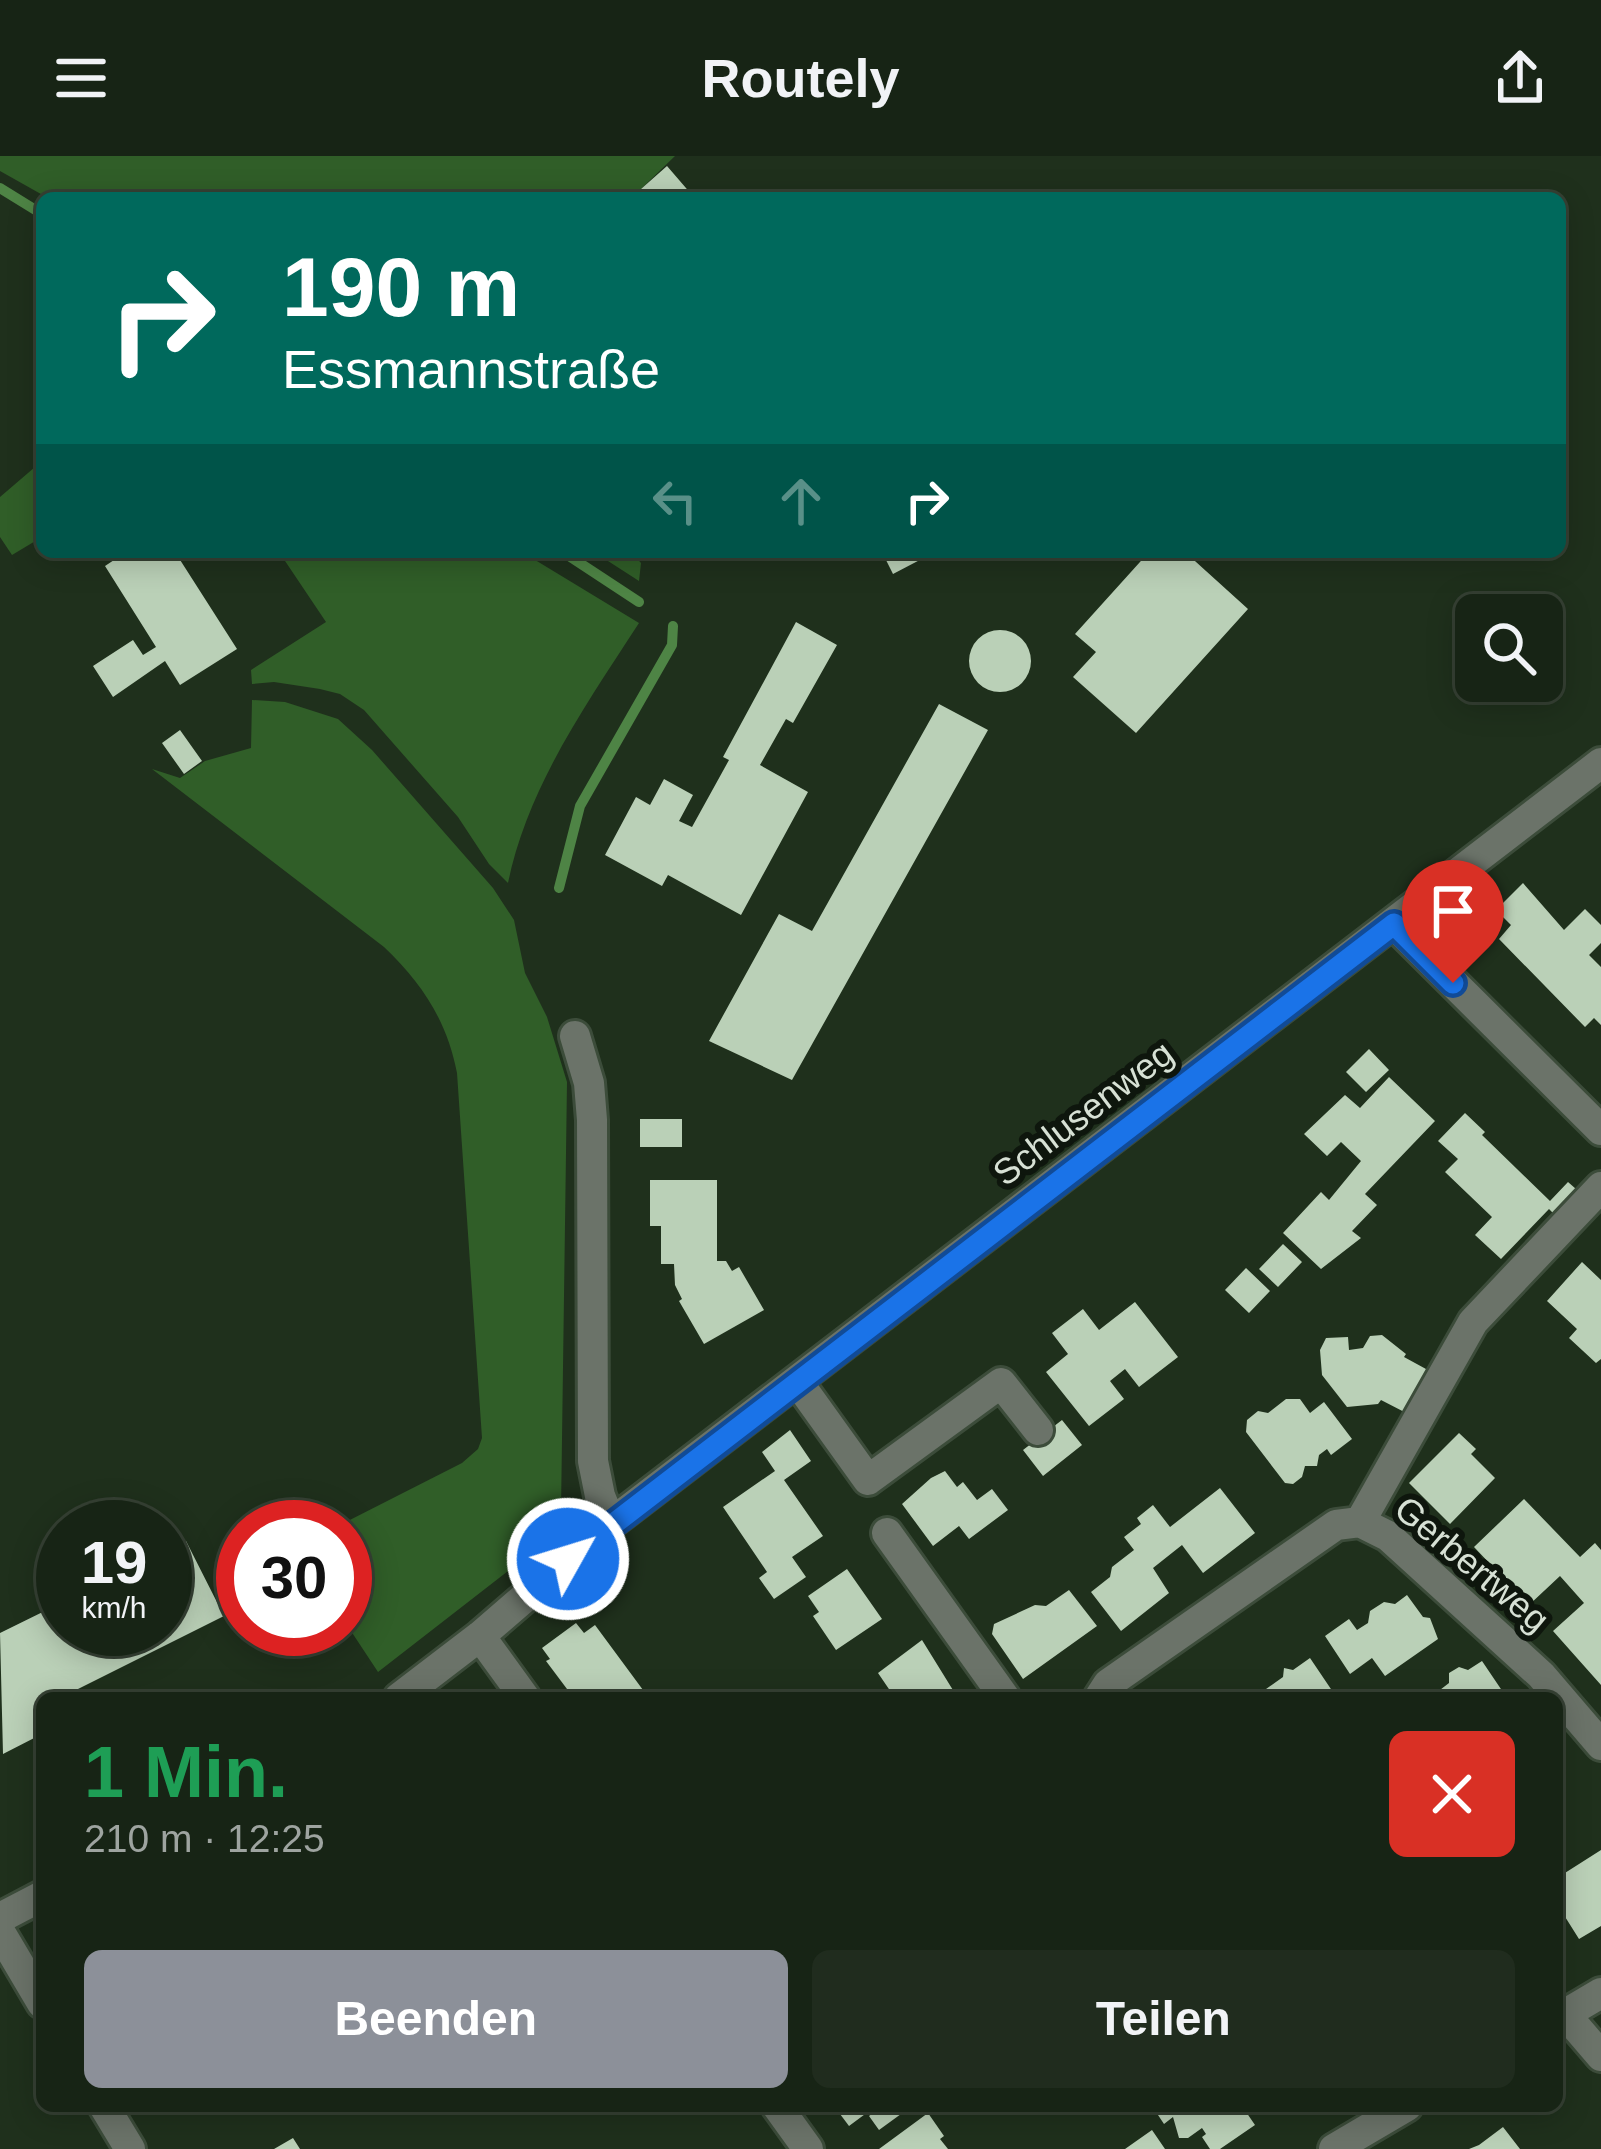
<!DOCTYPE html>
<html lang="de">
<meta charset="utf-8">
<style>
:root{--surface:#172415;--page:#202c1e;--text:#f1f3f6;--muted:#9ea4a0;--line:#364134;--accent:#8c9099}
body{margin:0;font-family:Helvetica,sans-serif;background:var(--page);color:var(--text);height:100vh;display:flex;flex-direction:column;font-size:45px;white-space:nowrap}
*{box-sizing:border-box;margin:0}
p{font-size:39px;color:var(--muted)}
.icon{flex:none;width:66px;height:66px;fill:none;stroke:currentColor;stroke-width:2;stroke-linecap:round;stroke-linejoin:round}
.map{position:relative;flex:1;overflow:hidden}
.sheet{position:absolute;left:36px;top:1536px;width:1527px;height:420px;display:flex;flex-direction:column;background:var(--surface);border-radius:18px;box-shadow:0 6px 30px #0003,0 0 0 3px var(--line)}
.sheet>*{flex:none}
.banner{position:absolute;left:36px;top:36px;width:1530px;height:366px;border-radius:18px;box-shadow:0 6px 30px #0003,0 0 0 3px var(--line);background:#00695c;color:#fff;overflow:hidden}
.tools{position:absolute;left:1455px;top:438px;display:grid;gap:24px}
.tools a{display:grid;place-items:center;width:108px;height:108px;border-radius:18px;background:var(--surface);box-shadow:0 6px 30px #0003,0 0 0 3px var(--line);font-size:60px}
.speed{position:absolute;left:36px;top:1344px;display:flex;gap:24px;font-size:60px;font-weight:700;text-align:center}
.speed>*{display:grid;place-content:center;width:156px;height:156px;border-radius:50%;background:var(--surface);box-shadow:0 6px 30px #0003,0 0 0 3px var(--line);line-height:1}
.speed small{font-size:30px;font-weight:400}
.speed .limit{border:18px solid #d22;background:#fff;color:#111}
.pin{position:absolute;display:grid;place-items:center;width:102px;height:102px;color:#fff;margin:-123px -51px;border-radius:50% 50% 50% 0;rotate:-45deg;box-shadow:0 0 12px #0007}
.pin .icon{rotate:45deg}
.me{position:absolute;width:132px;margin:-66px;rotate:51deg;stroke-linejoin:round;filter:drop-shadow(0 0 9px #0008)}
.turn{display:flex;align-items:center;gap:42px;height:252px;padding:0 48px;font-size:54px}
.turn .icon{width:156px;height:156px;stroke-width:2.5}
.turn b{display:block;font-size:84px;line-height:102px}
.lanes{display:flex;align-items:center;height:114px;padding:0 48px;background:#0003;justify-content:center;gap:60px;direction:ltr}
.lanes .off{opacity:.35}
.round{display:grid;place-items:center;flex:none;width:126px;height:126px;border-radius:18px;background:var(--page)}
.summary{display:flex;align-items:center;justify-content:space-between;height:204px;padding:0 48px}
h1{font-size:72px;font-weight:600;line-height:90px;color:#1e9e55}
.action{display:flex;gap:24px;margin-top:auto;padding:24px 48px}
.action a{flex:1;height:138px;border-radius:18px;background:var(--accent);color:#fff;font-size:48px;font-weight:600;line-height:138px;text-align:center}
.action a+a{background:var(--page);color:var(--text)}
header{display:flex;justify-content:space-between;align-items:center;height:156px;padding:0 48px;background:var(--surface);font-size:54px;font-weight:600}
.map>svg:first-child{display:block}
</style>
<header><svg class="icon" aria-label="menu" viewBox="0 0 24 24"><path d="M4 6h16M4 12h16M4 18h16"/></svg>Routely<svg class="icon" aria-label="share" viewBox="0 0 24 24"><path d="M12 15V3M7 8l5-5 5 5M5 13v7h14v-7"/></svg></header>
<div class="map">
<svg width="1601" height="1993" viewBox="0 0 1601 1993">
<rect width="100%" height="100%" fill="#1f301c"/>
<!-- green -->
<path fill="#305e28" d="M0 0H675L641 33 648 42H48L0 15Z
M42 305V381L12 399 0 381V341Z
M279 396H522L639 467C586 549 528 630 508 727L489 708 458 661 364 554 340 538 320 533 274 526 252 528 251 514 326 466Z
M594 396H631L641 407 639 425Z
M252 544 285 546 338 563 372 594 493 732 514 764 525 817 547 861 567 926 561 1355 544 1387 378 1516 345 1466V1371H336L462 1307 478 1293 482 1282 457 917C447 865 422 827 384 791L152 613 180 622 205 605 251 592Z"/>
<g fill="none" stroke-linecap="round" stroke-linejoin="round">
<!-- stream -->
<path stroke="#4e8445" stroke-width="10" d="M0 32 42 58
M563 396 639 446
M559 732 580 650 672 489 673 470"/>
</g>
<!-- building -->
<path fill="#bad0b7" d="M667 10 692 39 689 42H648L641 33Z
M126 396H175L237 493 180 529 165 505 113 541 93 510 133 484 143 499 156 491 105 410Z
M882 396H935L893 418Z
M1149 396H1185L1248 453 1136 577 1073 521 1096 496 1075 478Z
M796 466 837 489 793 567 786 563 760 609 808 636 741 759 668 719 662 730 605 699 636 641 650 649 664 623 693 639 679 665 692 671 729 604 723 601Z
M969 505a31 31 0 1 1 62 0a31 31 0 1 1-62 0Z
M939 548 988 574 792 924 709 885 779 758 812 775Z
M180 574 202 605 184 618 162 587Z
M1523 727 1564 774 1585 753 1601 769V787L1589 799 1601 811V869L1594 862 1585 871 1499 783 1511 769 1496 754Z
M1369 893 1389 914 1366 936 1346 916Z
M1389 921 1435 965 1365 1038 1377 1049 1352 1075 1361 1082 1321 1113 1283 1077 1321 1036 1329 1044 1361 1005 1341 986 1327 1000 1304 978 1345 939 1360 952Z
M1465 957 1485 976 1482 979 1550 1045 1568 1026 1584 1040 1560 1064 1549 1053 1501 1103 1475 1079 1492 1061 1445 1016 1458 1003 1438 985Z
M640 963H682V991H640Z
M650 1024H717V1105H726L732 1115 739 1111 764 1154 704 1188 679 1145 682 1143 675 1129 674 1108H661V1070H650Z
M1283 1088 1302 1106 1278 1131 1259 1113Z
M1582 1106 1601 1124V1203L1596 1207 1569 1182 1577 1173 1547 1145Z
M1246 1112 1270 1135 1249 1157 1225 1134Z
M1135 1146 1178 1201 1139 1231 1125 1213 1110 1225 1124 1243 1089 1270 1046 1216 1068 1198 1052 1177 1083 1153 1099 1174Z
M1382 1179 1406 1198 1404 1201 1437 1219 1414 1261 1381 1244 1378 1248 1347 1251 1322 1219 1320 1194 1326 1182 1348 1181 1349 1194 1363 1192 1370 1180Z
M1286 1243H1300L1310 1257 1324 1246 1352 1283 1331 1299 1327 1293 1319 1299 1317 1310H1305L1302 1321 1293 1328 1285 1327 1246 1276 1247 1264 1258 1255 1268 1257Z
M1062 1264 1082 1289 1043 1320 1023 1294Z
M790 1274 811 1305 784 1324 823 1380 792 1401 806 1421 774 1443 759 1422 767 1416 723 1351 775 1315 762 1296Z
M1459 1277 1476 1293 1471 1298 1495 1322 1450 1368 1409 1327Z
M945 1315 957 1331 963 1326 977 1344 992 1333 1008 1354 969 1383 959 1370 933 1390 902 1348 931 1322Z
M1220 1332 1255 1377 1203 1417 1182 1389 1153 1412 1169 1437 1121 1475 1091 1436 1110 1421 1112 1411 1134 1394 1124 1381 1141 1368 1137 1362 1153 1349 1170 1371Z
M1524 1343 1580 1401 1595 1387 1601 1394V1529L1553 1475 1584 1447 1560 1420 1529 1449 1474 1391Z
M186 1385 224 1460 70 1537 72 1542H42V1578L3 1598 0 1477 63 1446V1473H165V1395Z
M847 1413 882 1463 836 1494 813 1460 819 1456 808 1440Z
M1069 1434 1097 1470 1023 1523 992 1478 994 1468 1035 1449 1046 1450Z
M1407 1439 1423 1461 1430 1462 1438 1483 1385 1520 1372 1502 1350 1518 1325 1480 1349 1463 1357 1474 1368 1467 1370 1455 1384 1446 1395 1448Z
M576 1467 584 1477 595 1469 643 1534 638 1537 642 1542H565L561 1537 567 1533 546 1505 550 1503 542 1492Z
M922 1484 956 1539 951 1542H890L893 1539 878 1517Z
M1310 1502 1337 1542H1273L1266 1533 1283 1521 1284 1512 1293 1514Z
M1482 1505 1507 1542H1439L1436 1537 1449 1527V1517L1459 1511 1468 1514Z
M1601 1694V1770L1579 1783 1557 1748V1722Z
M834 1950H876L849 1970Z
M882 1950H912L879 1974 869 1960Z
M1152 1950H1242L1255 1969 1220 1993H1210L1202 1981 1206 1978 1202 1972 1188 1982H1179L1173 1961 1164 1968Z
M928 1957 944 1980 940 1983 948 1993H879Z
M1503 1971 1520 1993H1469L1479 1989Z
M1152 1974 1165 1993H1125Z
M293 1982 300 1993H274Z"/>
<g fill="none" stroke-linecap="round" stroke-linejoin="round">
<defs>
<path id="minor" d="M1394 768 1601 974
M575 880 589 927 592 964 593 1305 600 1340 611 1367
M797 1225 868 1324 1001 1227 1038 1274
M1360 1366 1473 1166 1601 1031
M887 1377 1005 1542
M480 1480 525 1542
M399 1542 480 1480 611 1367 1601 607
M1099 1542 1108 1528 1336 1369 1360 1366 1388 1380 1541 1519 1601 1589
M0 1762 42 1740
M0 1776 42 1847
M1565 1858 1601 1900
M1557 1863 1601 1837
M104 1950 130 1993
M777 1950 808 1993
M1334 1993 1407 1950"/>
</defs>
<!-- minor casing -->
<use href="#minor" stroke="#3c4c3a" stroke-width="36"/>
<!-- minor -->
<use href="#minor" stroke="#6b7369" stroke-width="30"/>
</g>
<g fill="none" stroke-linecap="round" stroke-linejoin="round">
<defs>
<path id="route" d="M568 1403 1394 768 1453 827"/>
</defs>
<!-- route casing -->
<use href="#route" stroke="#114b97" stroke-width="30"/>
<!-- route -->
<use href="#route" stroke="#1a73e8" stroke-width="21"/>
</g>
<g text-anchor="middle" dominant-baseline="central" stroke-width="12" stroke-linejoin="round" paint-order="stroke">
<!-- street labels -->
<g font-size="36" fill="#d7e1d5" stroke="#0e160d">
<text transform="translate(1083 957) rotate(-37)">Schlusenweg</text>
<text transform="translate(1472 1408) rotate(40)">Gerbertweg</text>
</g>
</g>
</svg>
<div class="tools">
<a><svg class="icon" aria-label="search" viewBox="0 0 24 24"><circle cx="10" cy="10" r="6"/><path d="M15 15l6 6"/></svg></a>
</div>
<div class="speed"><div>19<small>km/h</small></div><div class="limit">30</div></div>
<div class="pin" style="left:1453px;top:827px;background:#d93025"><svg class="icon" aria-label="arrive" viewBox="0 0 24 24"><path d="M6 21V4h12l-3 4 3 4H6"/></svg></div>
<svg class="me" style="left:568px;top:1403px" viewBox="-20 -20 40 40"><circle r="17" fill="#1a73e8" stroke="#fff" stroke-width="3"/><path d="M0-11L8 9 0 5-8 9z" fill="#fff"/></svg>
<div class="banner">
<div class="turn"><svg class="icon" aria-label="right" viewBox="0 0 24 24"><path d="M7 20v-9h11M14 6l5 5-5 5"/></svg><div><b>190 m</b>Essmannstraße</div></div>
<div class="lanes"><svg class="icon off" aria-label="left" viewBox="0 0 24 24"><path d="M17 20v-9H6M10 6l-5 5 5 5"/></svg><svg class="icon off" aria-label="ahead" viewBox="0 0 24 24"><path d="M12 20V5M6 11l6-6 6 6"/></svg><svg class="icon" aria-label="right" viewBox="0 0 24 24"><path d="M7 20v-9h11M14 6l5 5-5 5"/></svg></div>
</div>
<section class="sheet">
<div class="summary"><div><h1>1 Min.</h1><p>210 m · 12:25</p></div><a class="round" style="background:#d93025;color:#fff"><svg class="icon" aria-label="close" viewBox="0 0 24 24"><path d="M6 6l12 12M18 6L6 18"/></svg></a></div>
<div class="action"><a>Beenden</a><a>Teilen</a></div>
</section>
</div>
